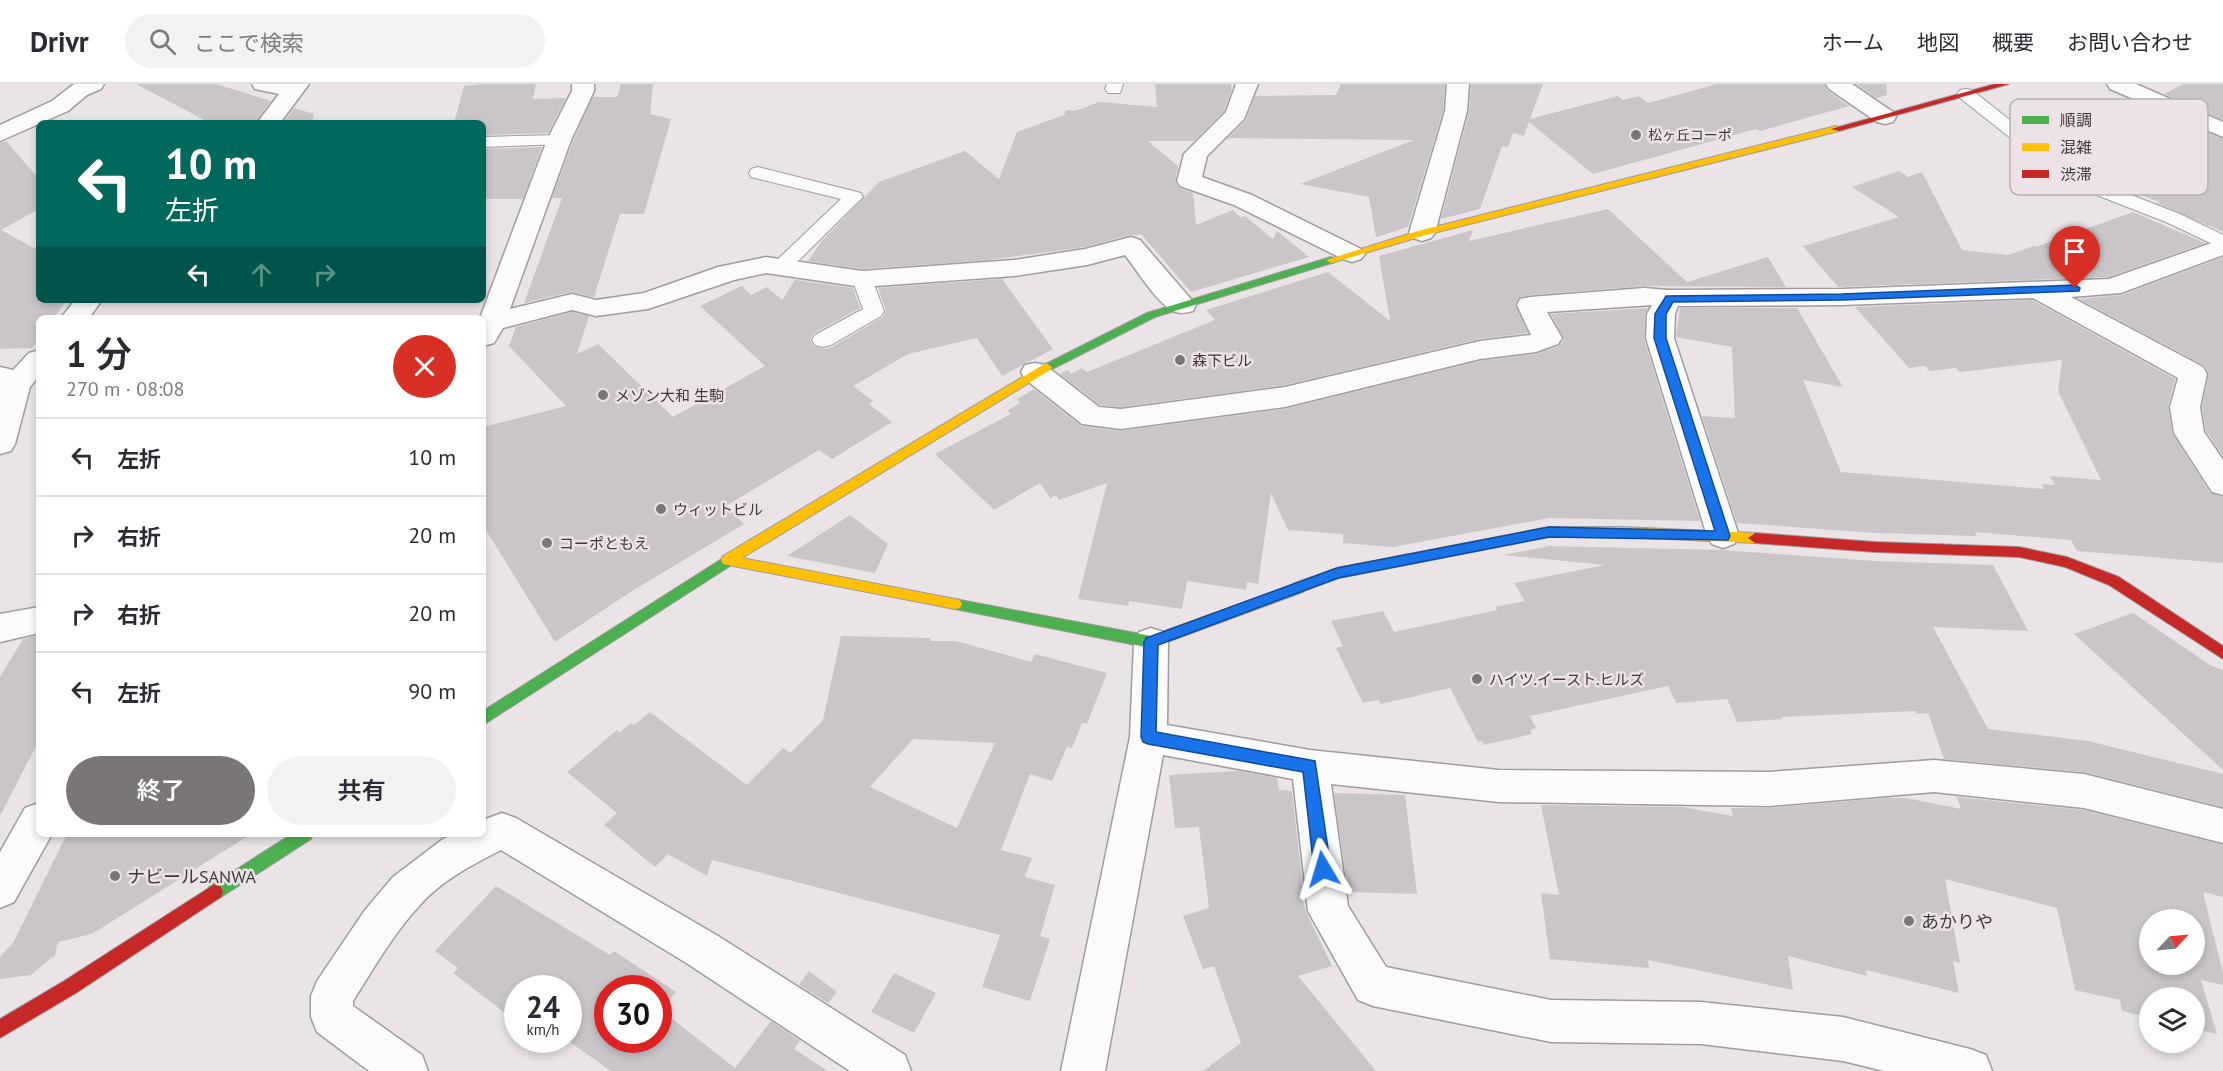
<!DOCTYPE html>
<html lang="ja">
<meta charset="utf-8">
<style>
:root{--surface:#fff;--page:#f2f2f3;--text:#2b2b33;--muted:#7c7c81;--line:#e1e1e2;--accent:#7a7678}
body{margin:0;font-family:"PT Sans","Noto Sans JP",sans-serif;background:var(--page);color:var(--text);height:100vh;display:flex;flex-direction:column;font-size:22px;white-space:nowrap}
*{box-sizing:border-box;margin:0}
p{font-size:20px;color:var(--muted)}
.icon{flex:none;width:33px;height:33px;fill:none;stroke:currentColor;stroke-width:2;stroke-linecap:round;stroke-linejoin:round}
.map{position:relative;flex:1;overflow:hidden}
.panel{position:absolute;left:36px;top:231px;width:450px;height:522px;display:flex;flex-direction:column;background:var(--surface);border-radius:9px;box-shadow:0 3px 9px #0003}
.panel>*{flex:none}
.hud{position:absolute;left:36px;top:36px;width:450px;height:183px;border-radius:9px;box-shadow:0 3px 9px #0003;background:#00695c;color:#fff;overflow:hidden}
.needle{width:39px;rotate:64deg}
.controls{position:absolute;left:2139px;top:825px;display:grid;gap:12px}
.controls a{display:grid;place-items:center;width:66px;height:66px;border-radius:50%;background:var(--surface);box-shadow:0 3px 9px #0003;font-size:30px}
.speed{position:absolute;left:504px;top:891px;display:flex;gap:12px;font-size:30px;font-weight:700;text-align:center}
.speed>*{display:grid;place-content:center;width:78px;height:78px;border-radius:50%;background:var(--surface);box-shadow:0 3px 9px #0003;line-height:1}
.speed small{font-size:15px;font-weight:400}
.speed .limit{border:9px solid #d22;background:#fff;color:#111}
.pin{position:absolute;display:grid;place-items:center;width:51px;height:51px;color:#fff;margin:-62px -26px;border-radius:50% 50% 50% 0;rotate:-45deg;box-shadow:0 0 6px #0007}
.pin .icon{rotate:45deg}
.me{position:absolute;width:66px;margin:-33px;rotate:353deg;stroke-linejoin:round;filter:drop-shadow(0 0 4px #0008)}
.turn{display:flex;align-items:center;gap:21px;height:126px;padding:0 30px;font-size:27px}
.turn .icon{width:78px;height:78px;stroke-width:2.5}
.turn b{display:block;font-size:42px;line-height:51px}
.lanes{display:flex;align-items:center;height:57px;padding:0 30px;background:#0003;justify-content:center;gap:30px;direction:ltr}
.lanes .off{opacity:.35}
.round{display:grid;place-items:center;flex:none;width:63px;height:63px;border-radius:32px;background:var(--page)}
.summary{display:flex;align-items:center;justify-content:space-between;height:102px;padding:0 30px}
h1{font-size:36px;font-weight:600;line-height:45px}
.button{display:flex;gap:12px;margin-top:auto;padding:12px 30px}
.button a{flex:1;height:69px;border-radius:36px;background:var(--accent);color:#fff;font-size:24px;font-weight:600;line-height:69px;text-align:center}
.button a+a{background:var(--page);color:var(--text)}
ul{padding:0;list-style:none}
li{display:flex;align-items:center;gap:18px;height:78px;padding:0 30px;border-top:2px solid var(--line)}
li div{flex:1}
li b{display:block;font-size:22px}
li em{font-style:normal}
header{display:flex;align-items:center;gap:36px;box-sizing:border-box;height:84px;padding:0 30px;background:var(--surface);border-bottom:2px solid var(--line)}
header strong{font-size:28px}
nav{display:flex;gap:33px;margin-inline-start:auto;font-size:21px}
.search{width:420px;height:54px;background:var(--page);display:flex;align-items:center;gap:15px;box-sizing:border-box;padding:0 21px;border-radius:33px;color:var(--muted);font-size:22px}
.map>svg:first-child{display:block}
</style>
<header>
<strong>Drivr</strong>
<div class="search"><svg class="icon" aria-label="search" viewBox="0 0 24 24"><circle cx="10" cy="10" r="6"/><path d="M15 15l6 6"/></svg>ここで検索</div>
<nav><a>ホーム</a><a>地図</a><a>概要</a><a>お問い合わせ</a></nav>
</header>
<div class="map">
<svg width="2223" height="987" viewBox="0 0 2223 987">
<rect width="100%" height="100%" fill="#eae4e7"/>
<!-- building -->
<path fill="#c9c5c8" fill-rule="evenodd" d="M136 0H216L271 17 255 39H210Z
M482 0H536L533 15 566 14 548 49 483 51V39H454L464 2Z
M621 0H653L650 30 671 35 644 130H620L594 213 571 208 524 219 562 114H552L573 57 593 13H617Z
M1155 0H1231L1232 5 1224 27 1194 57H1148L1178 82 1175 98 1179 104 1193 109 1196 141 1233 126 1241 134 1245 132 1273 155 1277 147 1309 173 1191 208 1142 151H1130L1085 163 988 176 862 185 808 177 821 158 879 98 965 67 999 95 1017 48 1064 31 1066 26 1075 27 1099 18 1157 23Z
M1341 0H1445L1443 27 1408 143 1376 153 1369 113 1300 100 1414 56 1231 54 1226 56 1246 36 1255 12 1336 11Z
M1471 0H1543L1530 35 1618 12 1623 16 1639 12 1648 19 1717 0H1824L1828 7 1849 22 1760 47 1756 45 1593 90 1529 38 1524 52 1513 49 1508 63 1502 62 1480 125 1441 135 1469 28Z
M1856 0H1886L1887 11 1876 14Z
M2183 0H2223V36L2164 10Z
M2142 21 2223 55V148L2157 119 2160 118 2091 93 2065 79 2080 54Z
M294 24 314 30 312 39H283Z
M6 57 39 95V125L1 146 39 167V219L66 217 54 234H39V254L32 264 0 265V59Z
M542 63 523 115H483V65Z
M1899 87 1908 93 1922 88 1962 166 2008 171 2034 162 2036 163 2133 128 2205 159 2109 193 1838 203 1803 162 1899 133 1852 103Z
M1608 125 1687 198 1768 173 1786 203 1644 202 1530 211 1520 213 1515 220 1528 249 1479 255 1285 301 1121 323 1100 321 1060 290 1068 286 1071 290 1082 284 1087 288 1215 236 1206 226 1328 188 1390 237 1379 172 1473 146 1469 157Z
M2223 173V372L2206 347 2202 323 2209 290 2205 282 2079 215 2122 211Z
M1002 195 1053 265 1002 292 977 254 908 270 853 302 873 317 869 320 892 338 832 375 819 366 726 422 744 440 632 507 555 558 483 441V343L566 322 509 262 516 243 572 228 589 232 577 270 598 260 673 333 765 282 700 222 742 202 751 211 767 203 782 216 795 196 853 204 860 224 814 249 810 255 813 262 824 265 832 263 883 233 886 226 878 204Z
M2032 216 2175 295 2168 322 2172 349 2210 409 2223 413V479L2077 467 2071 456 1975 448 1977 452 1875 449 1737 439 1702 332 1735 334 1732 263 1676 253 1680 224H1797L1843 303 1803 296 1841 388 2044 405 2042 400 2055 401 2050 392 2101 396 2058 307 2062 276 1960 288 1956 284 1930 287 1925 282 1909 284 1855 223Z
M1648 224 1645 230 1644 255 1700 437 1549 434 1393 463 1343 459V450L1288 446 1271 409 1258 500 1247 498 1246 506 1187 497 1182 525 1129 517 1128 522 1078 515 1107 399 1059 416 1056 411 1050 414 1040 399 994 426 935 370 1011 330 1007 327 1020 319 1017 315 1034 305 1081 342 1121 347 1285 325 1480 277 1536 270 1559 262 1564 255 1551 230Z
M850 431 888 460 875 489 787 472Z
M1549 462 1723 466 1875 477 1993 481 2028 547 1933 543 1988 645 2088 657 2223 690V723L2084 688 1944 675 1928 629 1917 630 1915 627 1781 633 1783 635 1737 638 1727 615 1676 619 1668 602 1530 632 1536 644 1530 646 1532 650 1484 661 1482 657 1478 658 1450 604 1381 620 1378 616 1363 619 1336 564 1343 562 1331 537 1383 527 1394 548 1497 526 1495 523 1525 517 1514 499 1605 481 1503 471Z
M2133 529 2210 581 2223 586V686L2074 550Z
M39 551V656L0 732V593L23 555Z
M841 552 931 554 930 557H956L1031 578 1035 570 1107 589 1087 640 1082 639 1072 664 1067 663 1052 697 1030 690 1001 766 1032 774 1025 793 1055 801 1040 852 1050 855 1030 917 982 903 1000 851 712 776 707 792 668 770 655 783 604 741 617 729 567 688 617 646 619 649 631 639 634 641 650 628 747 701 783 664 790 669 823 636ZM913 655 995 659 957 744 870 703Z
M1238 687 1277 694 1279 706 1292 707 1303 806H1300L1306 828 1332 882 1298 892 1376 987H1203L1241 959 1214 882 1203 885 1183 832 1209 824 1199 743 1175 744 1169 691Z
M1334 709 1405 711 1417 810 1348 808Z
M1957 713 2084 726 2223 761V813L2203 808 2223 889V901L2201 896 2217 950 2194 945V914H2150V934L2122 927 2120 916 2075 906 2057 824 1945 795 1960 879 1953 877 1959 909 1866 886 1867 892 1788 872 1793 906 1648 876 1649 884 1550 875 1541 809 1559 811 1541 721 1682 723 1733 732 1731 724H1769L1885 714H1906L1961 725ZM2150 836H2194V880H2150Z
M67 750H251L100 845 91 850 58 858 55 871 31 891 0 895V873L13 859Z
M496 802 610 871 614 867 676 908 661 926 735 984 771 937 800 957 794 965 828 987H611L567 956H568V904H518V939L453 889 458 884 435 867ZM608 904H658V956H608Z
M809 887 837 908 828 919 799 901Z
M894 889 936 909 914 949 871 928Z"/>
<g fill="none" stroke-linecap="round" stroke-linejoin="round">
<defs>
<path id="lane" d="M1107 0H1123L1120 9H1108L1105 5Z
M1966 5 1972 6 2025 48 2059 79 2090 95 2180 130 2223 151V165L2166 138 2076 103 2045 87 2013 56 1960 14 1957 10 1960 6Z
M559 51 565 52 568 56 565 60 483 63V53Z
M758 83 861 109 863 113 789 186H775L772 182 775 178 841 115 751 93 749 89 751 85Z
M862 189 869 191 872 195 884 227 881 232 831 261 823 263 815 261 812 256 815 251 863 225 852 195 855 191Z"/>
<path id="street" d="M74 0H104L101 5 87 11 68 27 0 57V41L52 17Z
M252 0H309L280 39H257L279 10 255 5Z
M572 0H594V7L571 56 510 225 572 210 596 216 644 209 718 183 766 173 862 187 1014 176 1085 165 1131 153 1140 156 1196 221 1193 227C1186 229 1180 230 1173 227 1156 218 1137 186 1125 171L1087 181 1014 192 862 203 766 189 734 196 648 225 596 232 572 226 503 244 494 259 483 262V234H480L547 56 572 7Z
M1236 0H1258L1244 35 1207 72 1202 93 1252 111 1361 165 1365 170 1361 175 1352 178 1343 175 1234 121 1180 102 1177 97 1184 70 1226 28Z
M1447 0H1469L1467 27 1435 149 1431 154 1422 157 1413 154 1409 149 1445 27Z
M1826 0H1852L1893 28 1896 33 1893 38 1885 40 1877 38 1829 5Z
M2107 0H2136L2223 38V53L2110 5Z
M2223 155V171L2121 209 2071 213 2203 283 2207 290 2200 323 2204 348 2223 376V411L2212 408 2174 349 2170 323 2178 294 2033 214 1842 221 1678 222 1675 230 1674 254 1739 452 1734 460 1723 464 1712 460 1707 452 1646 254 1647 230 1652 221 1547 228 1562 254 1558 260 1536 268 1480 275 1285 323 1121 345 1082 340 1025 295 1021 288 1025 281 1035 279 1045 281 1099 323 1121 325 1285 303 1480 257 1531 251 1517 221 1520 215 1530 213 1644 204 1669 206 1842 205 2109 195Z
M75 216H102L89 234H61Z
M39 266V292L30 303 15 360 11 367 0 370V283L13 286 29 269Z
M39 523V549L0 558V530Z
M1151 544 1163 548 1168 558 1167 641 1310 666 1499 686 1769 688 1934 676 2084 690 2223 725V759L2084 724 1934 708 1769 722 1499 718 1331 700 1348 822 1386 883 1551 916 1701 918 1843 933 1970 965 1986 971 1992 987H1884L1843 977 1701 960 1551 958 1373 922 1358 916 1308 827 1293 695 1163 671 1105 987H1061L1130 653 1134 558 1139 548Z
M39 719V750H52L14 818 0 824V768L25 724Z
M502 729 516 734 718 852 905 971 911 987H850L688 880 501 766C473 780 441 797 420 821 393 850 374 884 353 917V922L422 971 428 987H369L317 948 311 933V912L317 897 365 826 393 793 443 755 454 750H483V736Z"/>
<path id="fast" d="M1331 173 1336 176 1335 178 1155 233 1050 286 1046 287 1040 283 1147 229Z
M728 471 733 472 735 476 733 480 483 641V627Z
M1298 499 1303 500 1305 504 1303 508 1151 564 955 525 950 524 948 520 950 516 955 515 1151 552Z
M292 750H313L311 755 221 813 215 816 209 813 207 808 209 803Z"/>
<path id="slow" d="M1836 42 1841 45 1839 47 1426 151 1335 178 1331 179 1326 176 1418 147Z
M1046 279 1052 283 1050 286 742 474 955 515 960 516 962 520 960 524 955 525 723 480 721 476 723 472Z
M1549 443H1623L1755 449 1762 454 1755 459 1623 453H1549L1339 494 1298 509 1293 508 1291 504 1293 500 1337 484Z"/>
<path id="jam" d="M1995 0H2009L1839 47 1831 45Z
M1755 449 1875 458 2019 463 2067 473 2119 493 2223 562V575L2109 501 2065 483 2019 473 1875 468 1755 459 1748 454Z
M215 800 221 803 223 808 221 813 76 909 0 954V935L64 897Z"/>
</defs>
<!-- lane casing -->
<use href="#lane" stroke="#a09c9e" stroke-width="2"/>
<!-- street casing -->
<use href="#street" stroke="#a09c9e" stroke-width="3"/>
<!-- fast casing -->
<use href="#fast" stroke="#a09c9e" stroke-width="2"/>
<!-- slow casing -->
<use href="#slow" stroke="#a09c9e" stroke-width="2"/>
<!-- jam casing -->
<use href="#jam" stroke="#a09c9e" stroke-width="2"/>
<!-- lane -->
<use href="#lane" fill="#fcfbfb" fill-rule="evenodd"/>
<!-- street -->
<use href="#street" fill="#fcfbfb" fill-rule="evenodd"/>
<!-- fast -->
<use href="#fast" fill="#4caf50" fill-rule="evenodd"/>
<!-- slow -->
<use href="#slow" fill="#ffc107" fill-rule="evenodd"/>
<!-- jam -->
<use href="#jam" fill="#c62828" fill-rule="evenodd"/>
</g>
<!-- route -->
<path fill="#1a73e8" stroke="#114b97" stroke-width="1.5" d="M2075 201 2080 204 2079 207 1842 216 1673 218 1666 230V254L1730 452 1728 456 1549 453 1338 494 1158 561 1156 648 1315 677 1331 785 1328 791 1323 793 1317 791 1314 785 1303 688 1148 660 1143 658 1141 653 1144 558 1146 554 1337 484 1549 443 1715 447 1654 254 1655 230 1666 212 1842 210Z"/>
<!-- markers -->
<g fill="#7a7678" stroke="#ece2e7" stroke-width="2">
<circle cx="1636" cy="51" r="6"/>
<circle cx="1180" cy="276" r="6"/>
<circle cx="603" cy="311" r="6"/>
<circle cx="661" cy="425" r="6"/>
<circle cx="547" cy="459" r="6"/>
<circle cx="1477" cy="595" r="6"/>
<circle cx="115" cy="792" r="6"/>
<circle cx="1909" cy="837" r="6"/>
</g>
<g text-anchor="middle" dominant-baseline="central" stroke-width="5" stroke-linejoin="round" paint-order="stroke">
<!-- far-poi labels -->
<g font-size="14" fill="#3e3a3c" stroke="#ece2e7" text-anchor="start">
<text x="1648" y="51">松ヶ丘コーポ</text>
</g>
<!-- poi labels -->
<g font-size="15" fill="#3e3a3c" stroke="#ece2e7" text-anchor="start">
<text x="1192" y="276">森下ビル</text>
<text x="615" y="311">メゾン大和 生駒</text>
<text x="673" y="425">ウィットビル</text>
<text x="559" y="459">コーポともえ</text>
<text x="1489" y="595">ハイツ.イースト.ヒルズ</text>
</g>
<!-- near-poi labels -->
<g font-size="18" fill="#3e3a3c" stroke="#ece2e7" text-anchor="start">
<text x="127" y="792">ナビールSANWA</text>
<text x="1921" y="837">あかりや</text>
</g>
</g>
<!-- legend -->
<rect x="2010" y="15" width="198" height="96" rx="9" fill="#ece2e7" stroke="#b8b0b4" stroke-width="1.5"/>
<rect x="2022" y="32" width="27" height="8" fill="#4caf50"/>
<rect x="2022" y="59" width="27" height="8" fill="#ffc107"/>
<rect x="2022" y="86" width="27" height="8" fill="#c62828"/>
<g font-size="16" fill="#3e3a3c">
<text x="2060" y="42">順調</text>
<text x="2060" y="69">混雑</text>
<text x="2060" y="96">渋滞</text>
</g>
</svg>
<div class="controls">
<a><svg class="needle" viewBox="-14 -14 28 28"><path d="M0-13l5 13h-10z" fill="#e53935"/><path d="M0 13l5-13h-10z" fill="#7c7c81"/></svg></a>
<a><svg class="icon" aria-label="layers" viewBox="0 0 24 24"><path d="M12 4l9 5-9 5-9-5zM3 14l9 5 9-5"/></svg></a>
</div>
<div class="speed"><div>24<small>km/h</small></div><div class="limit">30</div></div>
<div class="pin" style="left:2075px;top:204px;background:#d93025"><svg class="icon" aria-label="arrive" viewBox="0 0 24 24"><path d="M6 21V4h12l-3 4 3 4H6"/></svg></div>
<svg class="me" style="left:1323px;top:785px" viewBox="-20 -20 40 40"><path d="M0-17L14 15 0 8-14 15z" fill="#1a73e8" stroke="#fff" stroke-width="4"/></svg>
<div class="hud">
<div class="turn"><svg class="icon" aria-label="left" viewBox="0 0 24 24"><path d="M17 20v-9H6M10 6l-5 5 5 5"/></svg><div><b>10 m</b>左折</div></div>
<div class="lanes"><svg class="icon" aria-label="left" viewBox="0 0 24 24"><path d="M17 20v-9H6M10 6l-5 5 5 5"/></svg><svg class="icon off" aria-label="ahead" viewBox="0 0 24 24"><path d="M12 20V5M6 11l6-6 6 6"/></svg><svg class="icon off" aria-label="right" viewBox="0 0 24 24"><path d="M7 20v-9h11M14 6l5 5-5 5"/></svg></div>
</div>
<section class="panel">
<div class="summary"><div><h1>1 分</h1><p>270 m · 08:08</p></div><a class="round" style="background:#d93025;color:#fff"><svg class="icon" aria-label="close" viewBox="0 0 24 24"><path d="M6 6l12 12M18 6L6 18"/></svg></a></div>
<ul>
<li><svg class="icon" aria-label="left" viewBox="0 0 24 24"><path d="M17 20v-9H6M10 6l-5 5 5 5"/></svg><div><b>左折</b></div><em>10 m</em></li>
<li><svg class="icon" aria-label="right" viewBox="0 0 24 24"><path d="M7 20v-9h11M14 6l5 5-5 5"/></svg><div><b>右折</b></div><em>20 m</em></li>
<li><svg class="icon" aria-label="right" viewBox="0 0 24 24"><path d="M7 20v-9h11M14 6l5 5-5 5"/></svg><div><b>右折</b></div><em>20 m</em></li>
<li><svg class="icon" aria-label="left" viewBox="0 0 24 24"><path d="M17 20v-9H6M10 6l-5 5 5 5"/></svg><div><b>左折</b></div><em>90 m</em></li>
</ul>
<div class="button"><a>終了</a><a>共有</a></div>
</section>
</div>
